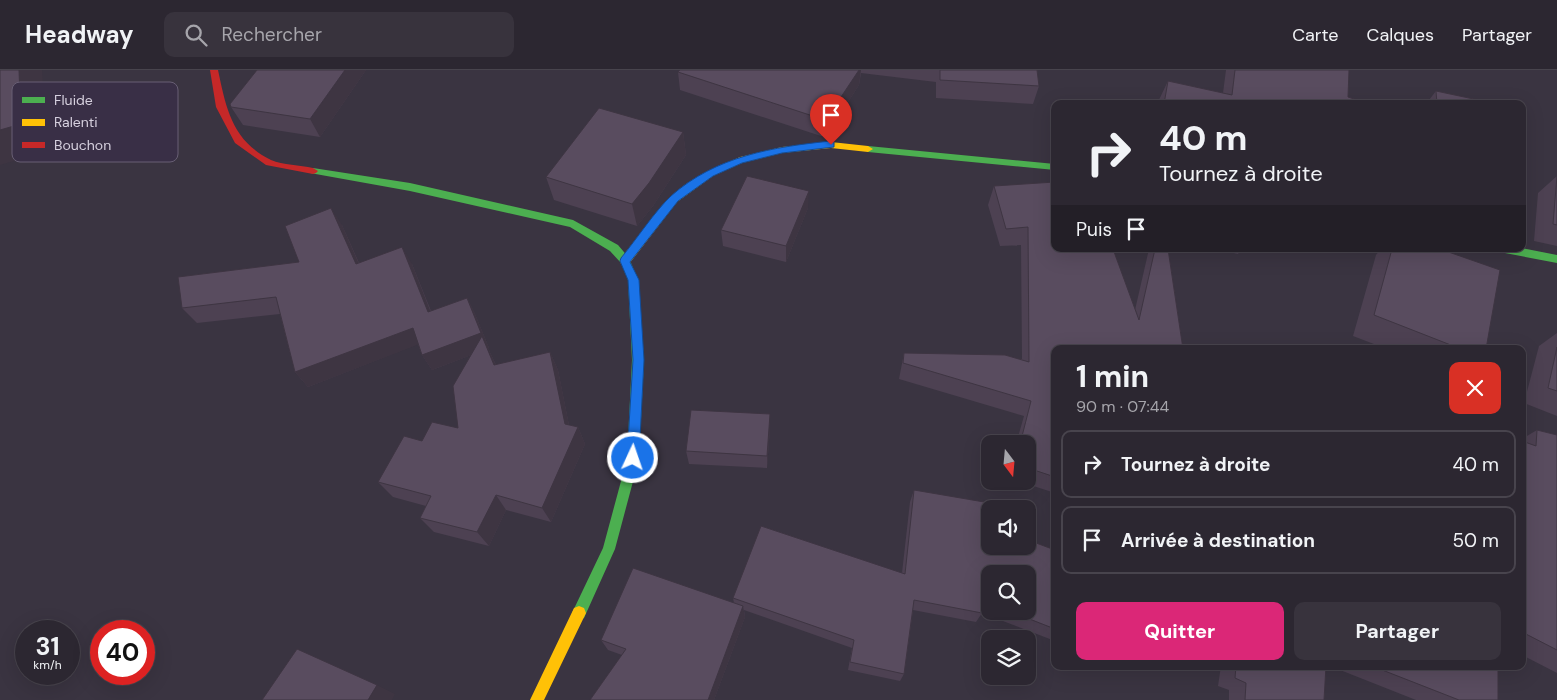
<!DOCTYPE html>
<html lang="fr">
<meta charset="utf-8">
<style>
:root{--surface:#2c2731;--page:#38333d;--text:#f1f3f6;--muted:#a6a5ab;--line:#48444d;--accent:#db2777}
body{margin:0;font-family:"DM Sans",sans-serif;background:var(--page);color:var(--text);height:100vh;display:flex;flex-direction:column;font-size:19px;white-space:nowrap}
*{box-sizing:border-box;margin:0}
p{font-size:16px;color:var(--muted)}
.icon{flex:none;width:28px;height:28px;fill:none;stroke:currentColor;stroke-width:2;stroke-linecap:round;stroke-linejoin:round}
.map{position:relative;flex:1;overflow:hidden}
.drawer{position:absolute;left:1051px;top:275px;width:475px;height:325px;display:flex;flex-direction:column;background:var(--surface);border-radius:10px;box-shadow:0 5px 20px #0002,0 0 0 1px var(--line)}
.drawer>*{flex:none}
.banner{position:absolute;left:1051px;top:30px;width:475px;height:152px;border-radius:10px;box-shadow:0 5px 20px #0002,0 0 0 1px var(--line);background:#2c2731;color:var(--text);overflow:hidden}
.needle{width:32px;rotate:164deg}
.tools{position:absolute;left:981px;top:365px;display:grid;gap:10px}
.tools a{display:grid;place-items:center;width:55px;height:55px;border-radius:10px;background:var(--surface);box-shadow:0 5px 20px #0002,0 0 0 1px var(--line);font-size:25px}
.speed{position:absolute;left:15px;top:550px;display:flex;gap:10px;font-size:25px;font-weight:700;text-align:center}
.speed>*{display:grid;place-content:center;width:65px;height:65px;border-radius:50%;background:var(--surface);box-shadow:0 5px 20px #0002,0 0 0 1px var(--line);line-height:1}
.speed small{font-size:12px;font-weight:400}
.speed .limit{border:8px solid #d22;background:#fff;color:#111}
.pin{position:absolute;display:grid;place-items:center;width:42px;height:42px;color:#fff;margin:-51px -21px;border-radius:50% 50% 50% 0;rotate:-45deg;box-shadow:0 0 5px #0007}
.pin .icon{rotate:45deg}
.me{position:absolute;width:55px;margin:-28px;rotate:3deg;stroke-linejoin:round;filter:drop-shadow(0 0 4px #0008)}
.turn{display:flex;align-items:center;gap:18px;height:105px;padding:0 25px;font-size:22px}
.turn .icon{width:65px;height:65px;stroke-width:2.5}
.turn b{display:block;font-size:35px;line-height:42px}
.then{display:flex;align-items:center;height:48px;padding:0 25px;background:#0003;gap:10px;font-size:19px}
.round{display:grid;place-items:center;flex:none;width:52px;height:52px;border-radius:10px;background:var(--page)}
.headline{display:flex;align-items:center;justify-content:space-between;height:85px;padding:0 25px}
h1{font-size:30px;font-weight:700;line-height:38px}
.action{display:flex;gap:10px;margin-top:auto;padding:10px 25px}
.action a{flex:1;height:58px;border-radius:10px;background:var(--accent);color:#fff;font-size:20px;font-weight:700;line-height:58px;text-align:center}
.action a+a{background:var(--page);color:var(--text)}
ul{padding:0;list-style:none}
li{display:flex;align-items:center;gap:15px;height:68px;margin:0 10px 8px;padding:0 15px;border:2px solid var(--line);border-radius:10px}
li div{flex:1}
li b{display:block;font-size:19px}
li em{font-style:normal}
header{display:flex;align-items:center;gap:30px;box-sizing:border-box;height:70px;padding:0 25px;background:var(--surface);border-bottom:1px solid var(--line)}
header strong{font-size:24px}
nav{display:flex;gap:28px;margin-inline-start:auto;font-size:18px}
.search{width:350px;height:45px;background:var(--page);display:flex;align-items:center;gap:12px;box-sizing:border-box;padding:0 18px;border-radius:10px;color:var(--muted);font-size:19px}
.map>svg:first-child{display:block}
</style>
<header>
<strong>Headway</strong>
<div class="search"><svg class="icon" aria-label="search" viewBox="0 0 24 24"><circle cx="10" cy="10" r="6"/><path d="M15 15l6 6"/></svg>Rechercher</div>
<nav><a>Carte</a><a>Calques</a><a>Partager</a></nav>
</header>
<div class="map">
<svg width="1557" height="630" viewBox="0 0 1557 630">
<rect width="100%" height="100%" fill="#3a3441"/>
<g fill="none" stroke-linecap="round" stroke-linejoin="round">
<!-- fast -->
<path fill="#4caf50" fill-rule="evenodd" d="M868 76 1055 94V100L868 82 863 79Z
M313 98 410 113 573 150 618 175 629 188 638 210 644 290 639 389 615 479 584 548 579 550 574 548 572 543 603 478 627 389 632 290 628 210 621 193 610 181 570 157 410 121 310 103 308 101Z
M1522 178 1557 185V193L1505 183 1500 179Z"/>
<!-- slow -->
<path fill="#ffc107" fill-rule="evenodd" d="M831 72 868 76 873 79 868 82 831 78 782 83 742 93 713 106 677 132 629 194H621L620 191 621 188 671 126 707 102 740 87 782 77Z
M579 536 584 538 586 543 544 630H530L574 538Z"/>
<!-- jam -->
<path fill="#c62828" fill-rule="evenodd" d="M210 0H218C226 38 232 71 271 90 283 95 300 95 313 98L318 101 316 103 313 104 266 95 235 73 216 37Z"/>
</g>
<!-- wall -->
<path fill="#4d4152" fill-rule="evenodd" d="M366 0 320 67 243 55 231 37Z
M680 0H1037L1039 16 1033 34 936 28V12L861 3 859 15 826 66H821L680 20 678 2Z
M1226 0H1349L1348 27 1369 34H1157L1168 11 1223 23Z
M1436 21 1497 34H1426Z
M683 62 686 85 653 136 637 156 554 130 546 107Z
M1557 106V176L1534 171 1538 123Z
M994 116 1135 240 1149 179H1168L1183 279H1055V423L1018 411H1028V374H1016L1024 346 899 309 904 283 1022 289 1021 175 1000 176 988 135Z
M808 138 786 192 723 176 721 160Z
M342 155 359 193 412 194 431 241 467 228 475 244 489 278H488L496 295 550 282 558 300 569 355 578 357 585 374 551 452 506 440 489 476 434 462 420 448 426 436 393 427 378 412 422 371 458 358 471 285 432 300 422 285 418 274 308 317 295 302 280 244 197 253 182 238 299 192Z
M1216 179H1241L1238 184Z
M1381 179H1440L1486 279H1387L1353 266 1376 185Z
M1557 263V346L1524 333 1539 276Z
M770 358 767 398 689 394 686 381Z
M1537 360 1557 365V603L1522 585V369Z
M914 420 988 455 1055 480V571L982 543 976 552 913 540 904 604 900 611 848 600 852 578 744 540 745 547 714 630H590L622 585 608 580 601 570 734 533 733 528 902 503 910 432ZM990 504 1028 541H990Z
M1221 596H1326L1324 630H1229V620L1218 616Z
M1330 596H1498V630H1416Z"/>
<!-- shaded-wall -->
<path fill="#3e3542" d="M19 0H42L48 81 0 95V60Z
M345 0H366L320 67 310 49Z
M859 0H861L859 15 826 66 827 48Z
M683 62 686 85 653 136 637 156 632 134Z
M809 121 808 138 786 192V176Z
M331 138 342 155 366 210 356 194Z
M402 177 412 194 437 258 428 242Z
M467 228 475 244 489 278H488L504 313 494 295 487 279 432 300 422 285Z
M413 258 422 273 308 317 295 302Z
M550 282 558 300 572 370 578 357 585 374 551 452 542 438Z
M770 344V358L767 398V386Z
M496 425 506 440 489 476 477 462Z
M743 536 745 547 714 630H708Z
M377 615 395 624 392 630H368Z"/>
<!-- building -->
<path fill="#594c5f" stroke="#3e3542" d="M0 0H19L21 54 0 60Z
M257 0H345L310 49 231 37 230 34Z
M680 0H859L827 48 822 49 678 2Z
M940 0H1037L1039 16 940 10Z
M1235 0H1349L1348 27 1369 34H1164L1168 11 1232 25Z
M1436 21 1497 34H1437Z
M599 38 683 62 649 113 632 134 546 107Z
M747 106 809 121 786 176 721 160Z
M1557 106V155L1553 154Z
M1055 112V179H1113L1139 250 1155 179H1168L1183 279H1055V407L1028 398V374H1020L1031 331 903 293 904 283 1005 285 1029 292 1028 157 1006 159 994 116Z
M331 138 356 194 402 177 428 242 467 228 481 263 422 285 413 258 295 302 276 227 182 238 178 207 299 192 285 156Z
M1392 179H1440L1500 200 1486 279H1461L1374 245Z
M482 266 494 295 550 282 565 354 578 357 542 438 496 425 477 462 420 448 431 426 378 412 404 366 422 371 432 352 458 358 453 316Z
M1557 277V321L1548 318Z
M691 340 770 344 767 386 686 381Z
M1537 360 1557 365V580L1522 562V371L1536 376Z
M914 420 990 433 988 455 990 456V476H1028V470L1055 480V559L1009 541H1028V504H990V534L983 531 982 543 914 530 904 604 850 592 854 570 733 528 761 456 905 504Z
M633 498 743 536 708 630H590L626 579 601 570Z
M297 579 377 615 368 630H262Z
M1236 596H1326L1324 630H1245L1246 613 1235 608Z
M1372 596H1498V630H1459Z"/>
<!-- route -->
<path fill="#1a73e8" stroke="#114b97" d="M831 71 834 72V77L782 83 742 93 713 106 678 131 630 192 639 210 644 290 639 388 638 392 633 394 629 392 627 388 633 290 628 210 620 191 621 188C636 170 655 141 671 126 716 86 773 77 831 71Z"/>
<!-- legend -->
<rect x="12" y="12" width="166" height="80" rx="8" fill="#392f46" stroke="#685f74" stroke-width="1"/>
<rect x="22" y="27" width="23" height="6" fill="#4caf50"/>
<rect x="22" y="49" width="23" height="7" fill="#ffc107"/>
<rect x="22" y="72" width="23" height="6" fill="#c62828"/>
<g font-size="14" fill="#d6d0de">
<text x="54" y="35">Fluide</text>
<text x="54" y="57">Ralenti</text>
<text x="54" y="80">Bouchon</text>
</g>
</svg>
<div class="tools">
<a><svg class="needle" viewBox="-14 -14 28 28"><path d="M0-13l5 13h-10z" fill="#e53935"/><path d="M0 13l5-13h-10z" fill="#a6a5ab"/></svg></a>
<a><svg class="icon" aria-label="sound" viewBox="0 0 24 24"><path d="M4 9h4l5-4v14l-5-4H4zM17 9q2 3 0 6"/></svg></a>
<a><svg class="icon" aria-label="search" viewBox="0 0 24 24"><circle cx="10" cy="10" r="6"/><path d="M15 15l6 6"/></svg></a>
<a><svg class="icon" aria-label="layers" viewBox="0 0 24 24"><path d="M12 4l9 5-9 5-9-5zM3 14l9 5 9-5"/></svg></a>
</div>
<div class="speed"><div>31<small>km/h</small></div><div class="limit">40</div></div>
<div class="pin" style="left:831px;top:75px;background:#d93025"><svg class="icon" aria-label="arrive" viewBox="0 0 24 24"><path d="M6 21V4h12l-3 4 3 4H6"/></svg></div>
<svg class="me" style="left:633px;top:388px" viewBox="-20 -20 40 40"><circle r="17" fill="#1a73e8" stroke="#fff" stroke-width="3"/><path d="M0-11L8 9 0 5-8 9z" fill="#fff"/></svg>
<div class="banner">
<div class="turn"><svg class="icon" aria-label="right" viewBox="0 0 24 24"><path d="M7 20v-9h11M14 6l5 5-5 5"/></svg><div><b>40 m</b>Tournez à droite</div></div>
<div class="then">Puis<svg class="icon" aria-label="arrive" viewBox="0 0 24 24"><path d="M6 21V4h12l-3 4 3 4H6"/></svg></div>
</div>
<section class="drawer">
<div class="headline"><div><h1>1 min</h1><p>90 m · 07:44</p></div><a class="round" style="background:#d93025;color:#fff"><svg class="icon" aria-label="close" viewBox="0 0 24 24"><path d="M6 6l12 12M18 6L6 18"/></svg></a></div>
<ul>
<li><svg class="icon" aria-label="right" viewBox="0 0 24 24"><path d="M7 20v-9h11M14 6l5 5-5 5"/></svg><div><b>Tournez à droite</b></div><em>40 m</em></li>
<li><svg class="icon" aria-label="arrive" viewBox="0 0 24 24"><path d="M6 21V4h12l-3 4 3 4H6"/></svg><div><b>Arrivée à destination</b></div><em>50 m</em></li>
</ul>
<div class="action"><a>Quitter</a><a>Partager</a></div>
</section>
</div>
